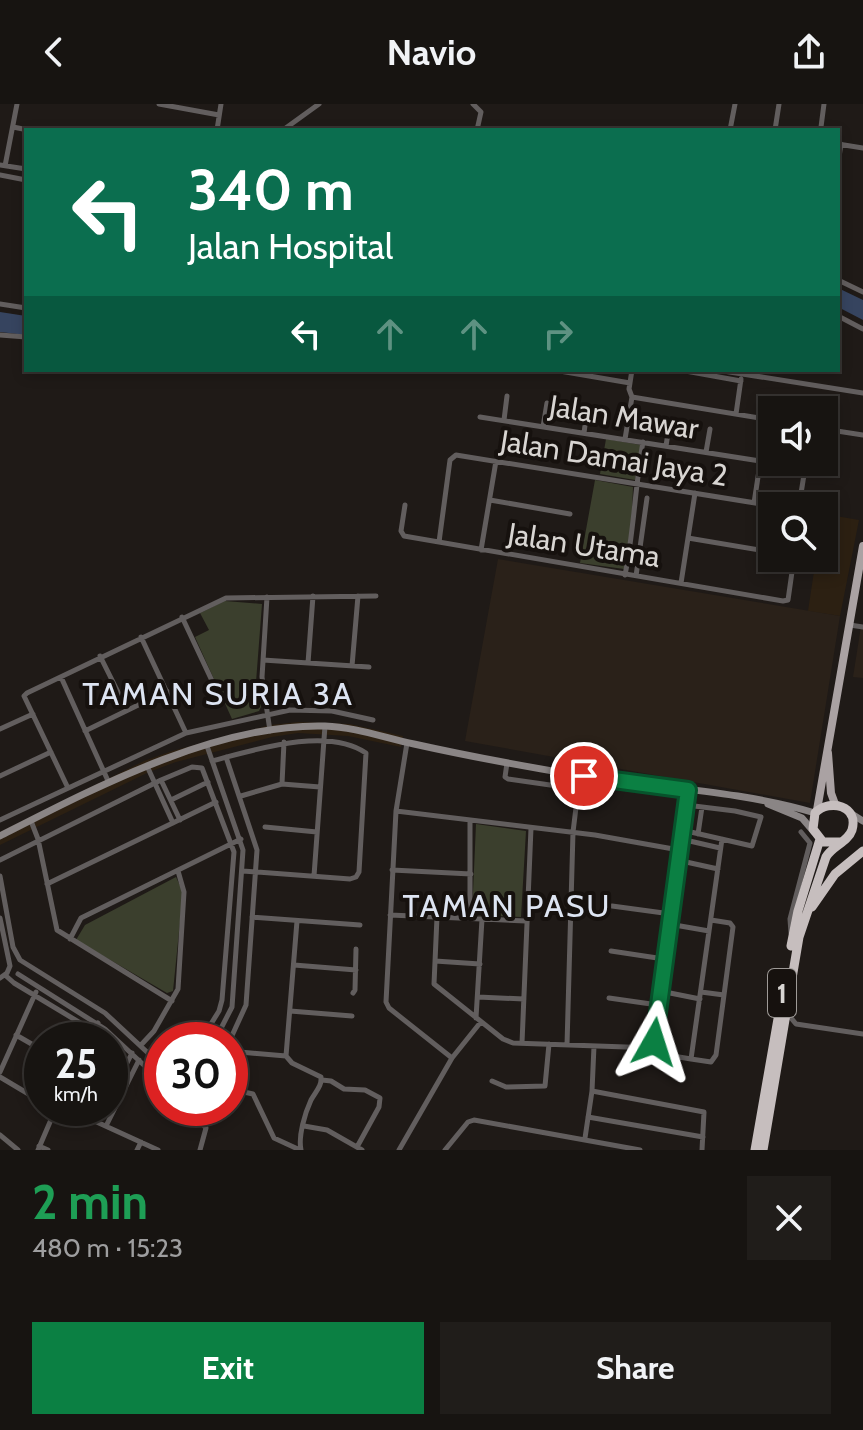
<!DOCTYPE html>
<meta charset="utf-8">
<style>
:root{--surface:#171411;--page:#201d1a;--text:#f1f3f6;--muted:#9e9e9f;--line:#363331;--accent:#0b8043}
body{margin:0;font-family:Cabin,sans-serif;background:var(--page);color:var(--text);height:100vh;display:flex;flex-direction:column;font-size:30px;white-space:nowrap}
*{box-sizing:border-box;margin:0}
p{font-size:26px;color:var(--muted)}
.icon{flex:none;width:44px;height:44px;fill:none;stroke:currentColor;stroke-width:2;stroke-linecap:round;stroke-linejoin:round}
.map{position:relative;height:1046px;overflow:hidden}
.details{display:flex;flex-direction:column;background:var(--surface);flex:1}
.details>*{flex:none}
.guide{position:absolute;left:24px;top:24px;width:816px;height:244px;border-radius:0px;box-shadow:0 4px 12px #0003,0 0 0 2px var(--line);background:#0b6e4f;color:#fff;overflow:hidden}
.fabs{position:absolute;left:758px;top:292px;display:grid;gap:16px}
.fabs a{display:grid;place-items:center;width:80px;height:80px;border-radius:0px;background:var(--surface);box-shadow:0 4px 12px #0003,0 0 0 2px var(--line);font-size:40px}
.speed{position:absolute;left:24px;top:918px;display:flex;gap:16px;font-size:40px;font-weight:700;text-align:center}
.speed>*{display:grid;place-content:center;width:104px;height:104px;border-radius:50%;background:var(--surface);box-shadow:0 4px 12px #0003,0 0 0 2px var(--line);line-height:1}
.speed small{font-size:20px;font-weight:400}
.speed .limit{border:12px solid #d22;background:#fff;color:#111}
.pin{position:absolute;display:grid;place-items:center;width:68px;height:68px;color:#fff;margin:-34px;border:4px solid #fff;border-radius:50%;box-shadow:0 2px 8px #0007}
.me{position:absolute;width:88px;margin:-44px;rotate:6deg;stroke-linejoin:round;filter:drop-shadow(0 0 6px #0008)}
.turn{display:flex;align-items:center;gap:28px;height:168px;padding:0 32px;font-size:36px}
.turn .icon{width:104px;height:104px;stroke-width:2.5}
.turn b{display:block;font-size:56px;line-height:68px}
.lanes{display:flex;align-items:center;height:76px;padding:0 32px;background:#0003;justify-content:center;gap:40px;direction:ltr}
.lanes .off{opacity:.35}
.round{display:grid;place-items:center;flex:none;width:84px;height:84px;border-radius:0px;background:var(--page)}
.head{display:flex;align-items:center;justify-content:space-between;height:136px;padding:0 32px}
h1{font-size:48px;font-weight:800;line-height:60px;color:#1e9e55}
.cta{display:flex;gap:16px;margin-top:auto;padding:16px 32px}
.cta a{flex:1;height:92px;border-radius:0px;background:var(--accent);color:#fff;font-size:32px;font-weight:800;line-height:92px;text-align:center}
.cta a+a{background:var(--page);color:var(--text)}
header{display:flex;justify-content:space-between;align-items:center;height:104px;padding:0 32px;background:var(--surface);font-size:36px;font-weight:800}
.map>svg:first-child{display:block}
</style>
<header><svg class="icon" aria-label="back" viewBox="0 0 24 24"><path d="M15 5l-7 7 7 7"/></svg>Navio<svg class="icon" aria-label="share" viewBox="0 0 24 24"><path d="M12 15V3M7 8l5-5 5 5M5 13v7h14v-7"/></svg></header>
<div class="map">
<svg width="863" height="1046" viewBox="0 0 863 1046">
<rect width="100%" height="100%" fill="#1f1a17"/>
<!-- commercial -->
<path fill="#2c2012" d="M824 410 859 416 840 512 808 507 816 454H824Z
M298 618 350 620 403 632 401 643 348 632 298 629 272 633 176 658 149 668 0 741V728L144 657 172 647 270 621Z"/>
<!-- built -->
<path fill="#2a2119" d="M498 455 840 512 810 699 465 637Z
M861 522 863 523V574L853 573Z"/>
<!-- green -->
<path fill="#3b3f2d" d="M606 335 641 341 635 376 600 370Z
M595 376 633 383 631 431 624 465 580 459Z
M225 497 262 500 256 578 261 603 259 607 232 615 195 533 209 526 200 509Z
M476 720 526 727 521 813 472 811Z
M176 773 183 788 173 887 167 889 76 836 85 821Z"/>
<!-- water -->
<path fill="#36445f" d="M838 184 863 196V216L838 203Z
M0 208 26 212V231L0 228Z"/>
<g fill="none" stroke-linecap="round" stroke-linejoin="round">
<!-- street -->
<path stroke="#625e5e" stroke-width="5" d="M159 0 219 11
M473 0 481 8 477 26
M13 23 28 26
M821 23 824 0
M217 26 221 0
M283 26 319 0
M730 26 735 0
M775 26 779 0
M838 40 863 44
M838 60 841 40
M0 61 26 65
M5 62 17 0
M0 71 26 76
M838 176 863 188
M0 200 26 204
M838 212 863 225
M0 231 26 233
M554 266 630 279
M632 266 629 285 632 293 772 316
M680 266 741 277
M717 266 863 289
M736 310 741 275
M480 313 760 357
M504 316 507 292
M543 323 547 299
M824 325 863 331
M584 329 587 306
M625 335 632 293
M666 342 670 316
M706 348 710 325
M490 396 570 410
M754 399 764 334
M405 401 401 427 404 432 783 497 788 496 794 454
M799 402 806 358
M688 434 772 448
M439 438 450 356 456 351 774 402
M481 446 496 357
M625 471C634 427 635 382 643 338
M636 472 647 394
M681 479 695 389
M267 493 262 573 270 627
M182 513 214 581
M850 521 863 523
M141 533 186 629
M100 552 127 606
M263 556 369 563
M308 559 313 492
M352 562 358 492
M61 573 109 679
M0 625 33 610
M85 627 167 587
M407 639 396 707 386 898 389 904 452 954
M207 642 243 746 232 903 215 936
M226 653 257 746 246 901 230 936
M212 657C254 646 327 622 366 649L359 768 356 773 350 775 243 767
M507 659 505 673 508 675 578 685
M147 662 173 719
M0 672 51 648
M161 676 180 716
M282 680 284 638
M68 684 24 592 27 589 226 494 376 492
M688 686 654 938 655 945 667 951 691 955 722 735
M241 692 282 680 320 683
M171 696 208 678
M396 707 595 731 679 746
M0 716 186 629 290 606 332 607 373 616
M31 717 38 735 57 826 172 897
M470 717V814
M265 723 317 728
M682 726 752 742 761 713 735 707 686 701
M698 730 702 703
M681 735 720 744
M0 756 161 676 192 663 202 664 234 748 222 896 219 907 201 936
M677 756 718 765
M392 766 471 770
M0 772 13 843 20 856 105 909 162 962
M314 772 325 622
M47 780 216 698
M612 802 671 810
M390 811 526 817
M252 813 360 821
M437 813 434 880 503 935 513 939 654 944
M0 814 10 862 7 869 0 874
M711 816 730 819 733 823 724 891
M669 820 709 827
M791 829 790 815 810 739 801 728
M70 835 81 814 241 735
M611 847 664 855
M435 857 480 860
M294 861 356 866
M18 870 105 925 162 978
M5 871 14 879 92 926
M660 887 700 895
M353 889 355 886 356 845
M478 893 524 895
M609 894 658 901
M290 907 352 912
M787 909 796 920 863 930
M476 914 482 815
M16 931 42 946
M87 936 98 919
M522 939 531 724
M141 941 154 927 178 885 184 788 178 767
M567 941 573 728 580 671
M230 943 240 948 286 952 292 959 321 973C322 982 316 987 311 996 305 1009 298 1032 301 1046
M286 952 297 817
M691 955 711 958 716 951 724 891 701 888
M0 968 36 888
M0 973 42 998
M322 976 331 977 344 985 365 986 380 994 379 1003 357 1043
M492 977 506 983 545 982 549 940
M230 985 253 990 274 1034 300 1046
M592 987 704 1008 702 1046
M110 993 132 949
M66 1004 158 1046
M188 1004 206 1024 200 1046
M588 1013 703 1033
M98 1018 105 1004
M106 1022 139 956
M304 1022 327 1026 362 1046
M0 1031 18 1046
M585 1034 592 987 594 942
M39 1042 48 1046
M38 1046 56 1004
M137 1046 141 1038
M399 1046 452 954 480 919
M445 1046 468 1018 474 1016 640 1046"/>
<!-- secondary -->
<path stroke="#8a8585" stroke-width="7" d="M768 700 802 714 814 728
M850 709 863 717
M0 732C94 684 217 619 325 622 355 623 385 634 414 640 468 652 522 662 576 671 655 684 738 686 815 709"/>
<!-- primary -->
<path stroke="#aaa2a3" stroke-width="8" d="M828 649 831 689 835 700
M817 706 863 442"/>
<!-- highway -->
<path stroke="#c6bebe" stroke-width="9" d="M812 803 835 770 863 747
M791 842 798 807 820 735
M755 1046 782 892
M763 1046 799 833 826 753C832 742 848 738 852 726 859 702 830 694 815 709L813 725 823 738H840"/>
</g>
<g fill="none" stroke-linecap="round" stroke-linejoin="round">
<defs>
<path id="route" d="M584 672 688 686 654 938"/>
</defs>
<!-- route casing -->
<use href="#route" stroke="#07532c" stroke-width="20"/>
<!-- route -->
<use href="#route" stroke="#0b8043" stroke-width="14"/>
</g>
<g text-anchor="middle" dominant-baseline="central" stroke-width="8" stroke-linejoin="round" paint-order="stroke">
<!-- shield labels -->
<rect fill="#16110e" stroke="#9e9a97" stroke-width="2" x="768" y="865" width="28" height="48" rx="6"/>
<g font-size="28" font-weight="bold" fill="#d8d5d2">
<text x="782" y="889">1</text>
</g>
<!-- street labels -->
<g font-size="30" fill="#d8d5d2" stroke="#16110e">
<text transform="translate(624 313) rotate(9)">Jalan Mawar</text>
<text transform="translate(614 354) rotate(9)">Jalan Damai Jaya 2</text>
<text transform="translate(584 441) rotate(9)">Jalan Utama</text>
</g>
<!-- neighbourhood labels -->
<g font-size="32" letter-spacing="2" fill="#dde4f2" stroke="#16110e">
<text x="218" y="589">TAMAN SURIA 3A</text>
<text x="507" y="801">TAMAN PASU</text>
</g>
</g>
</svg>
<div class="fabs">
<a><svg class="icon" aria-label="sound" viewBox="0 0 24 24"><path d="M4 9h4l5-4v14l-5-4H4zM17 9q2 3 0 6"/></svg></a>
<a><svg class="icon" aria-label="search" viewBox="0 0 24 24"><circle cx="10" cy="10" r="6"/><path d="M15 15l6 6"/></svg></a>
</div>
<div class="speed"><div>25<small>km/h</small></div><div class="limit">30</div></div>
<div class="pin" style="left:584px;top:672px;background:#d93025"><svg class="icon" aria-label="arrive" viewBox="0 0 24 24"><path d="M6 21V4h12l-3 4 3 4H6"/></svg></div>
<svg class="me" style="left:654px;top:938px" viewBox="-20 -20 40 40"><path d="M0-17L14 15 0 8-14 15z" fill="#0b8043" stroke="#fff" stroke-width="4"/></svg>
<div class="guide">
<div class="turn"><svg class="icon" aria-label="left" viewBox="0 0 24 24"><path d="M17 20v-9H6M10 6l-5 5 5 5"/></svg><div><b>340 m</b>Jalan Hospital</div></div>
<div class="lanes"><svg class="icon" aria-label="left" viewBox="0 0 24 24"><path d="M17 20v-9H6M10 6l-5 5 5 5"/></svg><svg class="icon off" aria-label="ahead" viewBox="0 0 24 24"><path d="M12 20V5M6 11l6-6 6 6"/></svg><svg class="icon off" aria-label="ahead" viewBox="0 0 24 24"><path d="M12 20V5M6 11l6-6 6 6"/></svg><svg class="icon off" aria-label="right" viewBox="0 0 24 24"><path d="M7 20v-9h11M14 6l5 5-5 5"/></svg></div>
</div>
</div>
<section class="details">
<div class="head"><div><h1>2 min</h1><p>480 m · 15:23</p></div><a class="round"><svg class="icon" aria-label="close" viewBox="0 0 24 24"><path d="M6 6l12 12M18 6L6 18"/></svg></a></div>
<div class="cta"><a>Exit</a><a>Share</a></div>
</section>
